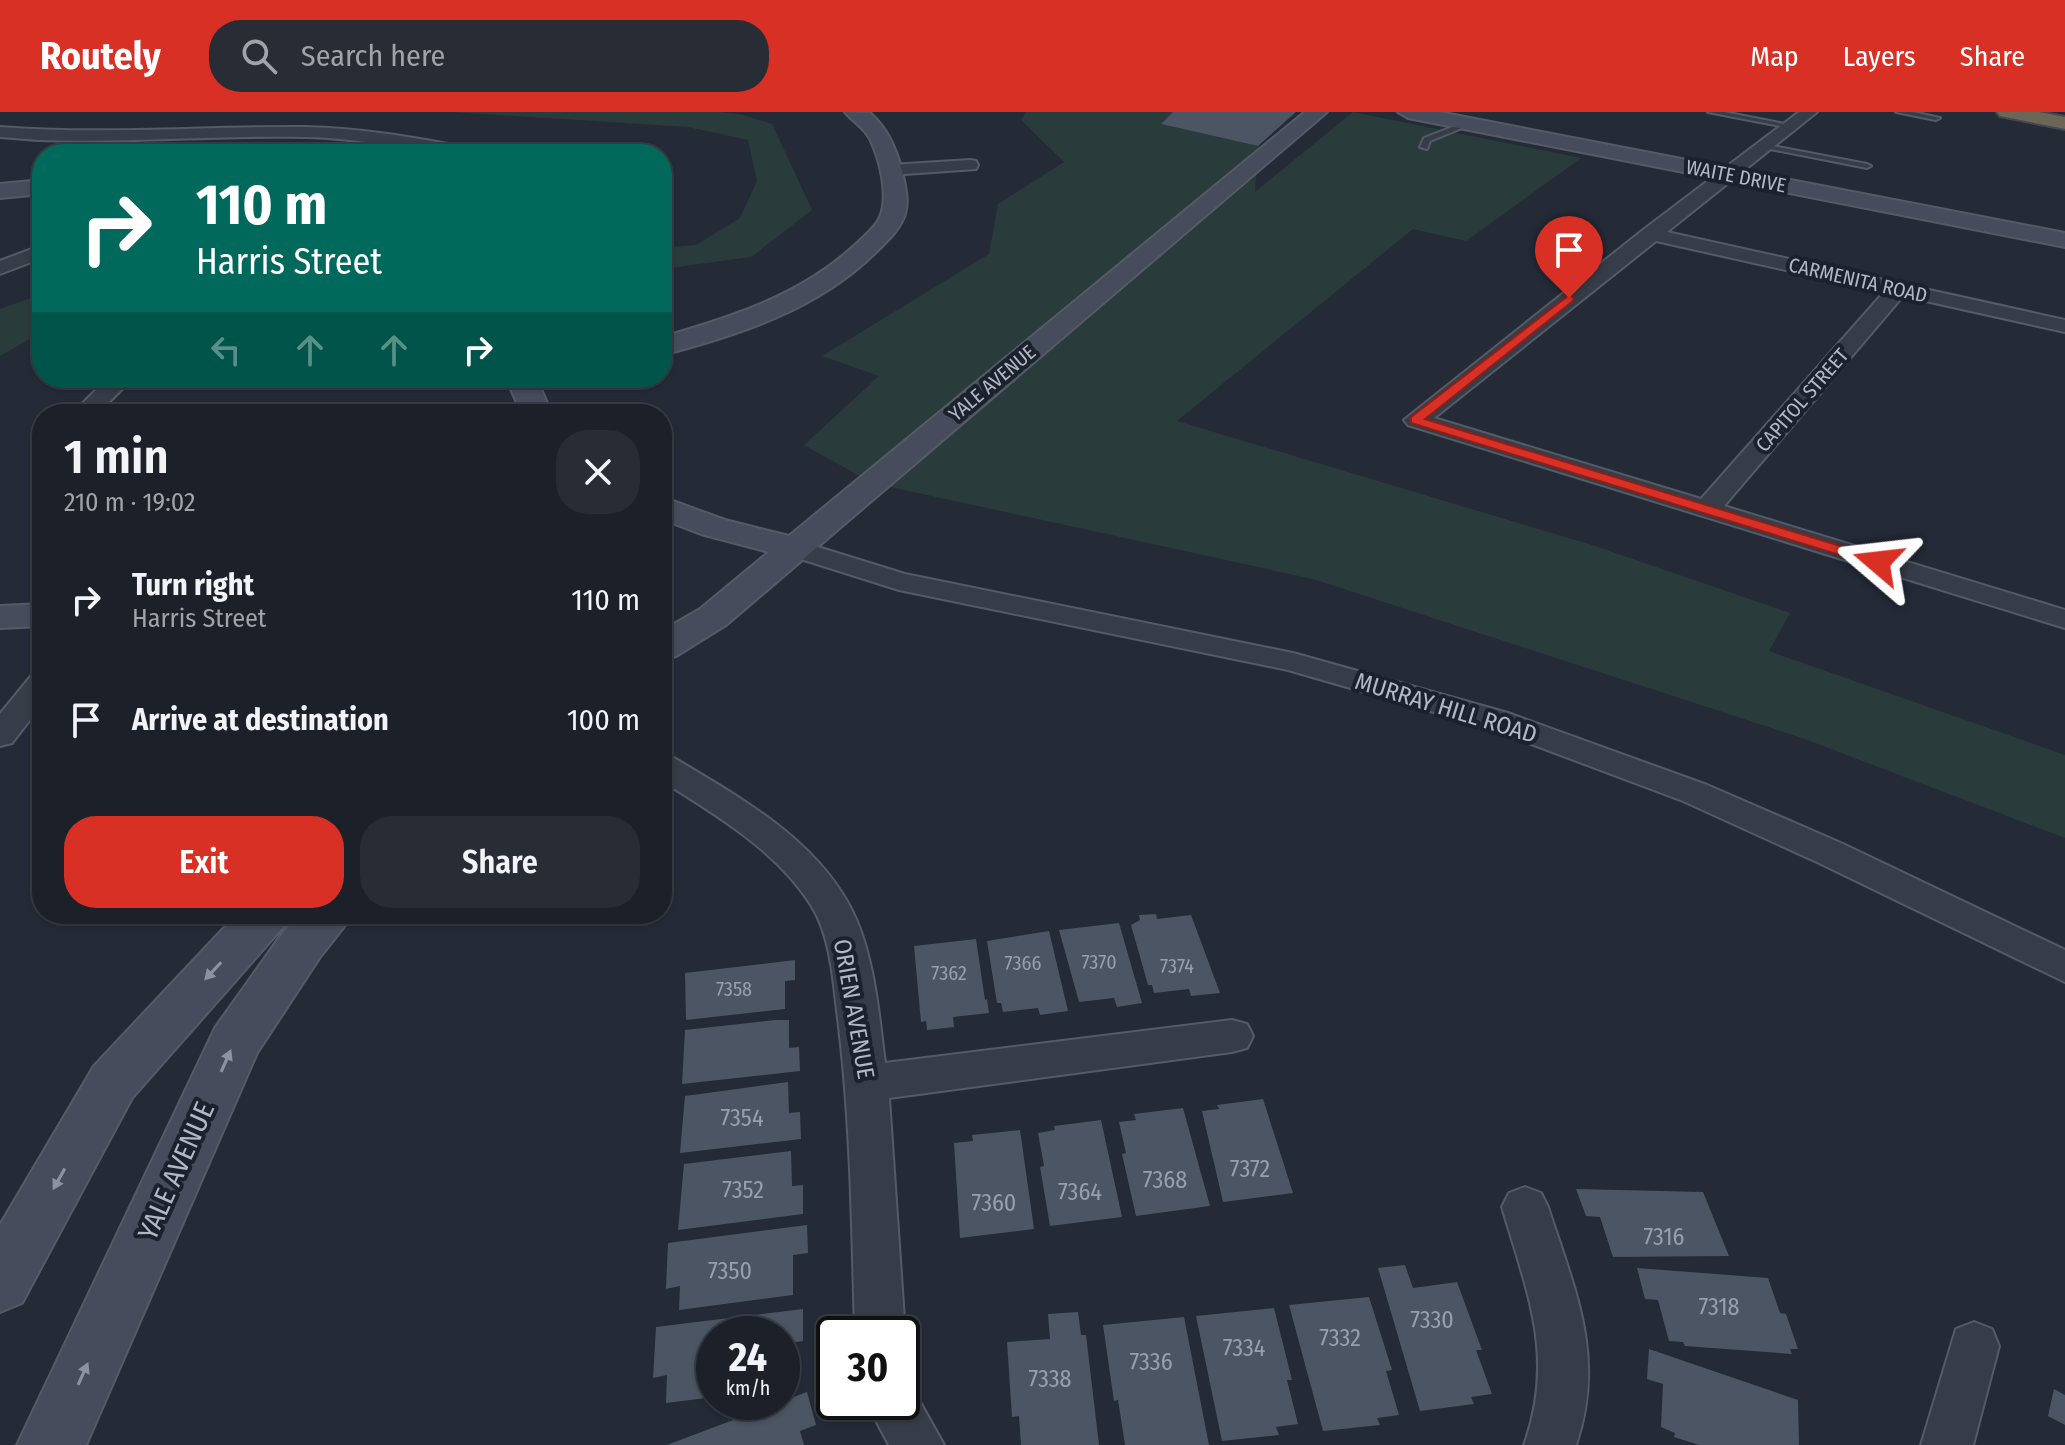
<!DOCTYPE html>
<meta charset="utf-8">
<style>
:root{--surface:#1b2029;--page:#282d35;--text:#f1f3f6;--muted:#a0a3a8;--line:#393e46;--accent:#d93025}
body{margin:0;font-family:"Fira Sans Condensed",sans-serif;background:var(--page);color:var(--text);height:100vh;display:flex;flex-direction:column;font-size:30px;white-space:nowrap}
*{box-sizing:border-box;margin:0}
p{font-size:26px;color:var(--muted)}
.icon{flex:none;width:44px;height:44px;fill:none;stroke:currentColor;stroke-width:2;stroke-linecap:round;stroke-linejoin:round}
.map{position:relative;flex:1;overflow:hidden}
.drawer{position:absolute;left:32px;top:292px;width:640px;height:520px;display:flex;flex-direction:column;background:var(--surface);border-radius:32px;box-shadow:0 2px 6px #0004,0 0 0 2px var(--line)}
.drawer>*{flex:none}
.top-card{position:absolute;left:32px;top:32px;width:640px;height:244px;border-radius:32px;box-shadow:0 2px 6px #0004,0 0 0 2px var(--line);background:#00695c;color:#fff;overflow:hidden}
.speed{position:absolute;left:696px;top:1204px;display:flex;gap:16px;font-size:40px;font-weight:700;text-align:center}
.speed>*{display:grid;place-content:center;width:104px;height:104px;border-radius:50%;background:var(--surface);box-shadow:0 2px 6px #0004,0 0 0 2px var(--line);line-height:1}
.speed small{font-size:20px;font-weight:400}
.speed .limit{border:4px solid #111;border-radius:12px;background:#fff;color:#111}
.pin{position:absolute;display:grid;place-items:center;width:68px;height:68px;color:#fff;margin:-82px -34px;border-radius:50% 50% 50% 0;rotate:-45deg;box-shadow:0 0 8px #0007}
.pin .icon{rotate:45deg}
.me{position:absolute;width:88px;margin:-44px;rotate:287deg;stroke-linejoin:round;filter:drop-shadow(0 0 6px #0008)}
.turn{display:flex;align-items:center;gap:28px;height:168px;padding:0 32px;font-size:36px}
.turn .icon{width:104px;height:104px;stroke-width:2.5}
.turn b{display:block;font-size:56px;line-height:68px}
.lanes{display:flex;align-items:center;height:76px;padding:0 32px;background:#0003;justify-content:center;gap:40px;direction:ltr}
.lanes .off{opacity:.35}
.round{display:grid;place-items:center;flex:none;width:84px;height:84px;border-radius:32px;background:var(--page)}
.summary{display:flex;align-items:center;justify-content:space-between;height:136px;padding:0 32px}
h1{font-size:48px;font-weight:600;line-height:60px}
.action{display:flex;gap:16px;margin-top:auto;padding:16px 32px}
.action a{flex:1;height:92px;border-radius:32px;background:var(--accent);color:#fff;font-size:32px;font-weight:600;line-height:92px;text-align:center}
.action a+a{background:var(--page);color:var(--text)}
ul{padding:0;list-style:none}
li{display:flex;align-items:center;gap:24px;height:120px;padding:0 32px}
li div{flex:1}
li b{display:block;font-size:30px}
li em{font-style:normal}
header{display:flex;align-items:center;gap:48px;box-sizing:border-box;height:112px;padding:0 40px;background:var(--accent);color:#fff}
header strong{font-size:38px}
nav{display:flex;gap:44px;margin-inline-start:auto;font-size:28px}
.search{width:560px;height:72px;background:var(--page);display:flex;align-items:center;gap:20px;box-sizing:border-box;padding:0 28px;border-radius:32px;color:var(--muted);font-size:30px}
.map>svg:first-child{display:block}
</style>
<header>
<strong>Routely</strong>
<div class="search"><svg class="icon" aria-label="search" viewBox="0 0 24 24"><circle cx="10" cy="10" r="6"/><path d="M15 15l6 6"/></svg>Search here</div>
<nav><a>Map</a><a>Layers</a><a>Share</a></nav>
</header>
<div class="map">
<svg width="2065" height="1333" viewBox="0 0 2065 1333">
<rect width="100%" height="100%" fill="#242b37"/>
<!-- green -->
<path fill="#2a3b3c" d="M452 0H720L744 3 772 12 812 98 751 145 662 157V136L696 133 740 106 757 69 748 28 688 15Z
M1026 0H1173L1162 12 1258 34 1255 80 1353 0 1581 46 1466 129 1413 117 1177 309 1592 433 1790 501 1769 539 2065 643V726L1802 626 1313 467 872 371 804 333 879 264 822 244 989 142 998 92 1064 50 1021 8Z
M42 182V220L0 244V197Z"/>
<!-- building -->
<path fill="#4c5563" d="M1173 0H1296L1258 34 1161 12Z
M1156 802 1157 807 1191 803 1220 881 1191 884 1189 877 1154 881 1152 873H1148L1131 813 1140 808 1139 803Z
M1119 811 1142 891 1117 895 1114 886 1079 890 1059 818Z
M1049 819 1068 899 1040 903 1038 896 1003 900 1001 891H997L987 829Z
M976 827 985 888 987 887 989 901 953 905 954 915 927 918 926 909 921 910 914 834Z
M795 848V868L785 869V897L686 908 685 861Z
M775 908H789V936L799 935 800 959 682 972 685 918Z
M788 970 789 1001 800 1000 801 1027 680 1041 685 984Z
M1263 987 1293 1081 1223 1090 1202 999 1219 997 1217 993Z
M1183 996 1210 1094 1136 1104 1122 1042 1126 1041 1119 1010 1136 1008 1134 1002Z
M1101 1008 1122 1105 1050 1114 1040 1055 1044 1054 1038 1021 1055 1018 1054 1014Z
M1020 1018 1034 1117 960 1126 954 1031 973 1029 972 1023Z
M791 1039 792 1074 803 1073V1102L678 1118 684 1052Z
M1576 1077 1703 1080 1729 1144 1613 1145 1600 1105 1586 1104Z
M807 1113 808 1141 793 1143V1183L679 1198 680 1174 666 1177 668 1131Z
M1405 1153 1413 1176 1457 1170 1482 1238H1476L1492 1282 1471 1285 1474 1292 1420 1299 1378 1156Z
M1637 1156 1768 1166 1780 1201 1786 1202 1798 1237H1790L1792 1242 1685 1234 1683 1230 1669 1229 1658 1188 1645 1187Z
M1369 1185 1392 1258 1386 1259 1399 1303 1377 1306 1380 1313 1323 1319 1289 1193Z
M1274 1196 1292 1268H1287L1298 1312 1276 1315 1279 1323 1222 1329 1196 1204Z
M803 1197V1229L790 1231 789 1276 782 1277V1222H714V1285L666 1291 667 1263 653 1266 656 1215Z
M1078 1200 1081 1223H1086L1099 1333H1021L1019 1304 1012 1305 1007 1230 1050 1227 1048 1202Z
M1184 1205 1209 1333H1125L1118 1288 1114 1289 1103 1213Z
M1649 1237 1798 1288 1799 1333H1699L1674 1325 1675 1321 1661 1315 1663 1272 1647 1267Z
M2054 1277 2065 1283V1313L2048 1304Z
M807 1280 816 1313 800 1319 804 1333H667Z"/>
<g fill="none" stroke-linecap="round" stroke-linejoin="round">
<defs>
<path id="lane" d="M1708 0H1724L1795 14 1791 16Z
M1896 0H1913L1940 6 1936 8Z
M1465 10 1472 12 1430 29 1427 37 1420 35 1424 26Z
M1762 32 1867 52 1871 54 1867 56 1765 36Z"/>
<path id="street" d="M1799 0H1817L1667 120 2065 208V220L1903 184 1724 394 2065 498V516L1408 313 1404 308 1643 118ZM1656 129 1884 180 1701 387 1434 306Z
M0 15C102 23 203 14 305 15 362 16 418 26 474 37L482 42C423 42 366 26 306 25 217 23 128 31 38 28L0 25Z
M970 48 976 49 978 53 976 57 891 63 882 58 891 53Z
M42 133V146L0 162V149Z
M108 266H133L97 302H72Z
M795 428 905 462 1293 541 1508 601 1707 673 1843 732 2065 838V870L1817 750 1683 689 1486 615 1288 558 899 478 785 442 781 436 785 430Z
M42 562V592L12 631 0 634V602L31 564Z
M662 643 674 646C742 687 822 730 856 807 875 851 879 904 885 951L1232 908 1247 912 1253 924 1247 936 1232 940 889 986 905 1222 902 1228V1222H855C852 1114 851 1006 837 899 833 865 830 823 811 793 776 738 716 703 662 669Z
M1525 1075 1541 1081 1548 1095C1575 1179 1606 1245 1576 1333H1524C1556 1245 1527 1180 1502 1095L1509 1081Z
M1974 1210 1992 1217 1999 1234 1973 1333H1921L1956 1217Z
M902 1269 910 1272 944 1333H889L866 1290H902Z"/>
<path id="secondary" d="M845 0 870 1C888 17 896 37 902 59 905 73 909 88 905 102 900 118 887 129 875 141 818 197 739 223 662 243V225C732 205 801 183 855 133 864 124 875 116 880 105 889 83 880 48 870 27 864 15 853 10 845 0Z
M1305 0H1327L726 513 676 544 662 548V519L700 497 769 440 701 422 662 407V385L725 408 789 424Z
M1398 0H1439L2065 121V135L1408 6Z
M42 68V82L0 86V72Z
M506 266H536L552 302H522Z
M42 492V514L0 516V494Z
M237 802H290L283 815 132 986 22 1191 0 1200V1113L94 954Z
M301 802H354L320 845 257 941 86 1333H17L215 916 284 819Z"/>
<path id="highway" d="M1997 0H2039L2065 5V17L2000 4Z"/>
</defs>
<!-- lane casing -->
<use href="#lane" stroke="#555b66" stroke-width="4"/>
<!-- street casing -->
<use href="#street" stroke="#555b66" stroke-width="4"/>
<!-- secondary casing -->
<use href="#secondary" stroke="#555b66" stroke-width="4"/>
<!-- highway casing -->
<use href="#highway" stroke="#424853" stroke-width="4"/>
<!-- lane -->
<use href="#lane" fill="#373d48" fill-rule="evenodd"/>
<!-- street -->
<use href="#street" fill="#373d48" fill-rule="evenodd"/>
<!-- secondary -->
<use href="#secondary" fill="#464c5b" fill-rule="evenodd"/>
<!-- highway -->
<use href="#highway" fill="#6d6555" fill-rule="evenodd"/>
</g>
<!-- one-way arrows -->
<defs><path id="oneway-solid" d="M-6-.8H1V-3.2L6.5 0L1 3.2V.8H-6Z" transform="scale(2)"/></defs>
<g fill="#8c929f">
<use href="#oneway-solid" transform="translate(213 859) rotate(133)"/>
<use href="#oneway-solid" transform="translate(226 949) rotate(-66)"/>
<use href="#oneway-solid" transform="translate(59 1067) rotate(119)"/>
<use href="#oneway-solid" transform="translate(83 1262) rotate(-66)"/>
</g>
<!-- route -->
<path fill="#d93025" stroke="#8d1f18" stroke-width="2" d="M1569 183 1574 186 1573 189 1425 307 1883 447V453H1872L1411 311V305Z"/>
<g text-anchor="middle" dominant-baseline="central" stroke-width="8" stroke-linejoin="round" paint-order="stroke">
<!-- far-street labels -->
<g font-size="20" fill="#b2b8c4" stroke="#1c222d">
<text transform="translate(1736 64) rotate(11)">WAITE DRIVE</text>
<text transform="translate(1858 168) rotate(13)">CARMENITA ROAD</text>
<text transform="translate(992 271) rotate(-40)">YALE AVENUE</text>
<text transform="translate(1802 288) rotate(-49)">CAPITOL STREET</text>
</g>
<!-- number labels -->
<g font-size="20" fill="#989fac">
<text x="1099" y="850">7370</text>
<text x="1023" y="851">7366</text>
<text x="1177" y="854">7374</text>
<text x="949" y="861">7362</text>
<text x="734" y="877">7358</text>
</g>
<!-- street labels -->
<g font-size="24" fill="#b2b8c4" stroke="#1c222d">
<text transform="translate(1446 596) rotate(17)">MURRAY HILL ROAD</text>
<text transform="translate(854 897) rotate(80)">ORIEN AVENUE</text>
</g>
<!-- near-number labels -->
<g font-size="24" fill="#989fac">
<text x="742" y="1006">7354</text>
<text x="1250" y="1057">7372</text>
<text x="1165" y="1068">7368</text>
<text x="743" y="1078">7352</text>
<text x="1080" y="1080">7364</text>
<text x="994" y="1091">7360</text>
<text x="1664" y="1125">7316</text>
<text x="730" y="1159">7350</text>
<text x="1719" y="1195">7318</text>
<text x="1432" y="1208">7330</text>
<text x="1340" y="1226">7332</text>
<text x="1244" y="1236">7334</text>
<text x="1151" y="1250">7336</text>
<text x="1050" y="1267">7338</text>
</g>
<!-- near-street labels -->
<g font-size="28" fill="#b2b8c4" stroke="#1c222d">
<text transform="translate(176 1059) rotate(-66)">YALE AVENUE</text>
</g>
</g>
</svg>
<div class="speed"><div>24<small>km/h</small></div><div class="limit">30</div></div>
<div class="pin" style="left:1569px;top:186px;background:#d93025"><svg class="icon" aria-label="arrive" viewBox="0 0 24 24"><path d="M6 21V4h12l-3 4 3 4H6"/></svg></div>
<svg class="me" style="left:1878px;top:450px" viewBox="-20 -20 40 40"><path d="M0-17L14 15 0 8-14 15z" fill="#d93025" stroke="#fff" stroke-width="4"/></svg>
<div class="top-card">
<div class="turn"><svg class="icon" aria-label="right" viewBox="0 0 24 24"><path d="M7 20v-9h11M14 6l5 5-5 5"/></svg><div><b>110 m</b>Harris Street</div></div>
<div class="lanes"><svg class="icon off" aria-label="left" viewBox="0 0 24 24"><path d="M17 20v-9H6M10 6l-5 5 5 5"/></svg><svg class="icon off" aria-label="ahead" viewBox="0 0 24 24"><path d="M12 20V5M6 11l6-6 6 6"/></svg><svg class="icon off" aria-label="ahead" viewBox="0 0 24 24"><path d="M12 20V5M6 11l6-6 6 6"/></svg><svg class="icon" aria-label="right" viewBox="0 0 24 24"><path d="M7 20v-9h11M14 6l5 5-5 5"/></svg></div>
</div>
<section class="drawer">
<div class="summary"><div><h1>1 min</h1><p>210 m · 19:02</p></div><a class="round"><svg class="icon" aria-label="close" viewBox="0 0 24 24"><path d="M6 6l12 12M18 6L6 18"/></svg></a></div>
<ul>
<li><svg class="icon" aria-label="right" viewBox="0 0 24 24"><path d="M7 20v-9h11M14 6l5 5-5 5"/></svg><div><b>Turn right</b><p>Harris Street</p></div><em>110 m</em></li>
<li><svg class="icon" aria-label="arrive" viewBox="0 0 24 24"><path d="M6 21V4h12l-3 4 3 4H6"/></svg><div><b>Arrive at destination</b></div><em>100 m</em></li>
</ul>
<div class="action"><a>Exit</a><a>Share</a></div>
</section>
</div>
